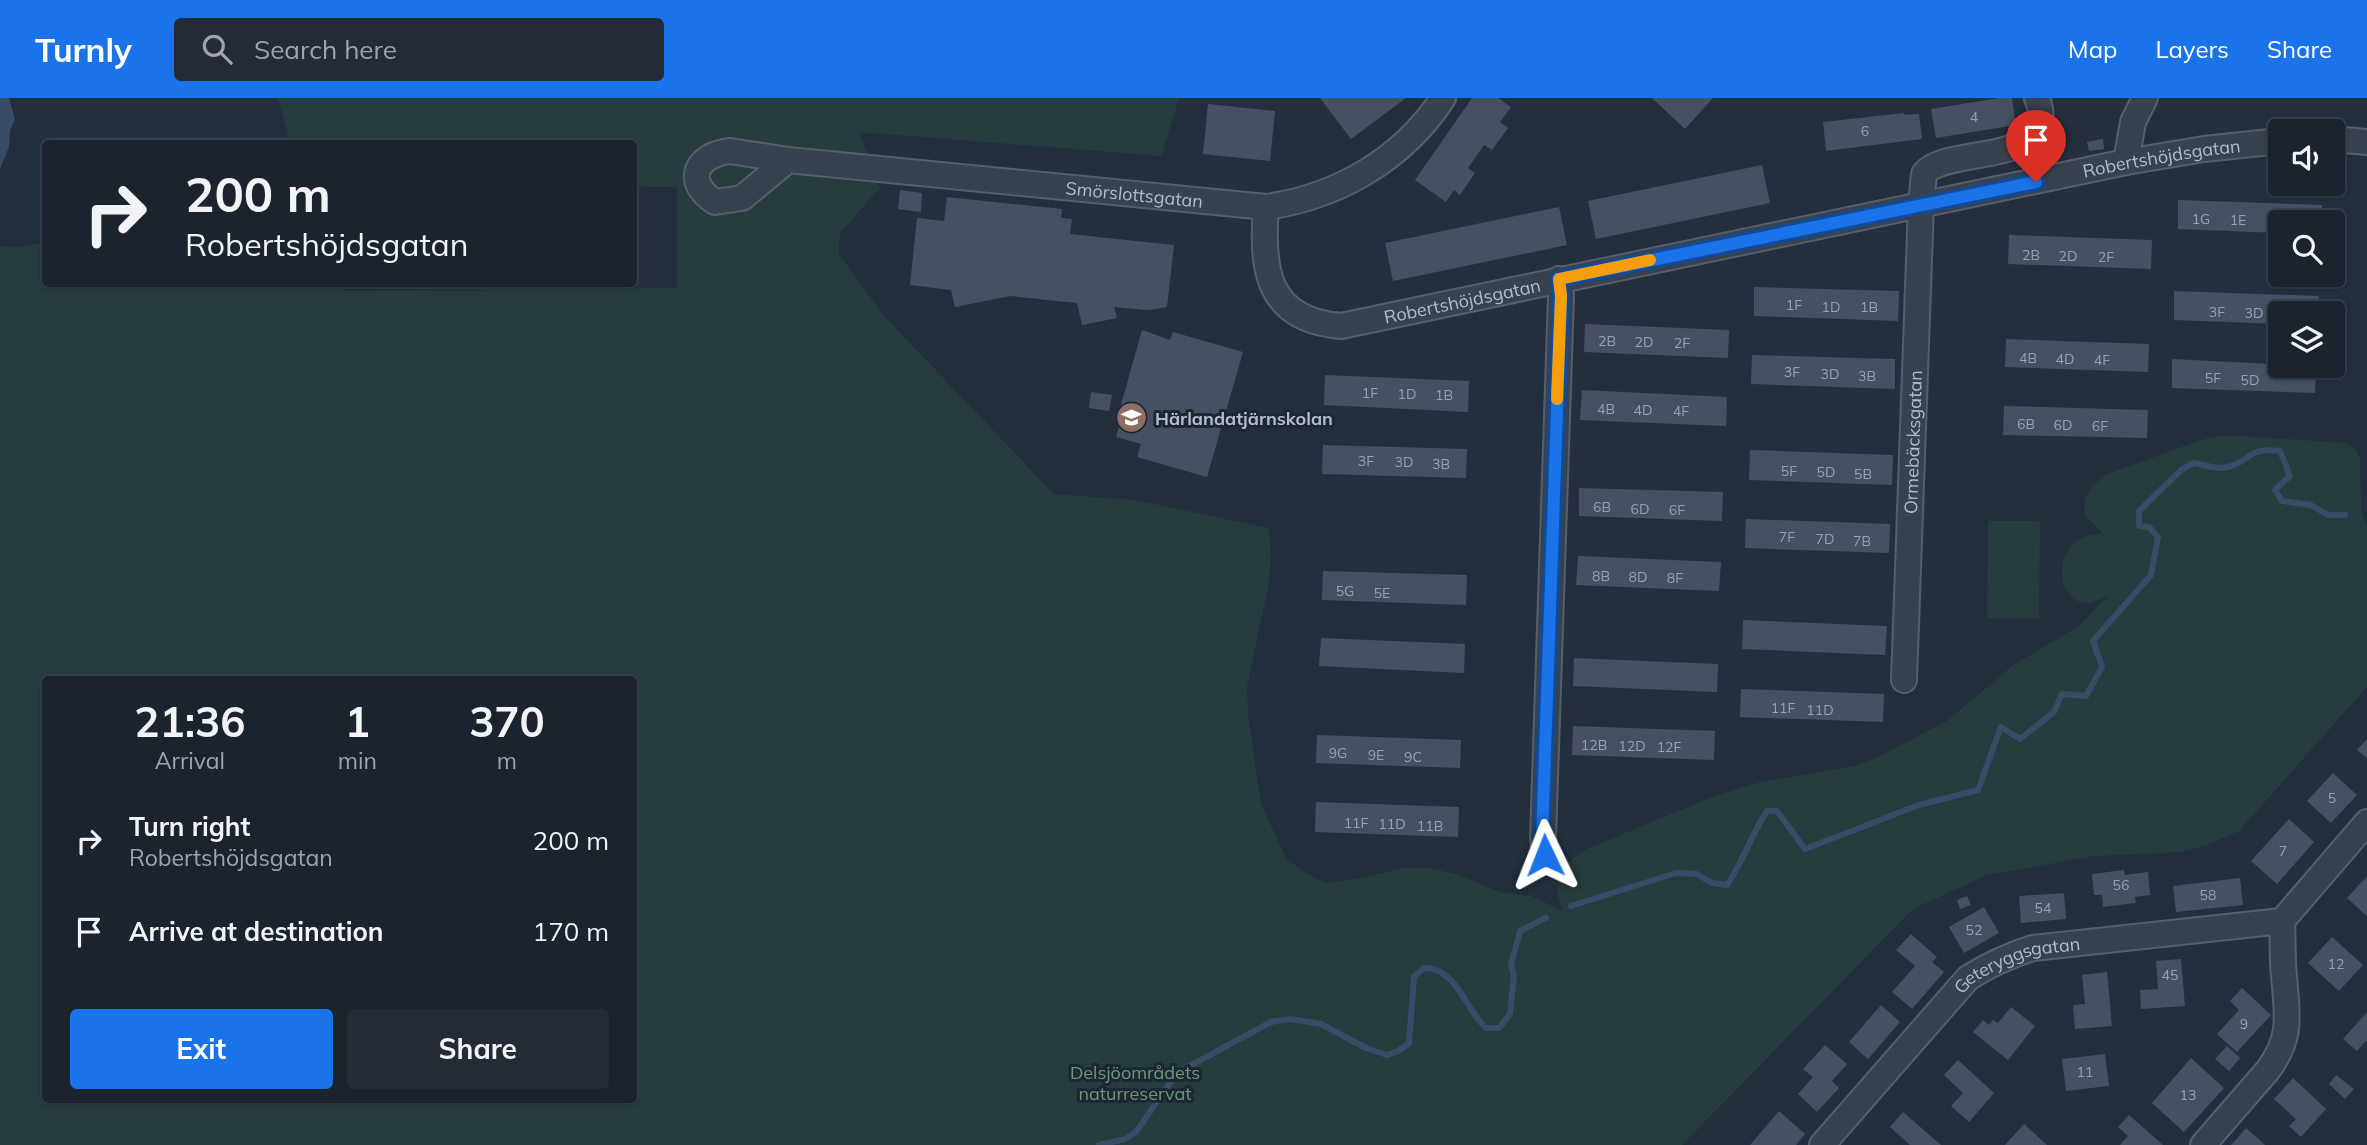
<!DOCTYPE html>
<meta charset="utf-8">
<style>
:root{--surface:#1b232e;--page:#242b36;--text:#f1f3f6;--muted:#a0a4aa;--line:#39404a;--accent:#1a73e8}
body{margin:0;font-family:Mulish,sans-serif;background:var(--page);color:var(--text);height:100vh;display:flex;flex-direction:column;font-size:26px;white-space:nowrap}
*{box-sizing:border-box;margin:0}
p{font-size:23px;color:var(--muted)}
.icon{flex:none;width:38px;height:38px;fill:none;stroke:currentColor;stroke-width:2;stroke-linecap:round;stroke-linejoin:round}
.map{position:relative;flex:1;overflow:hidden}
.panel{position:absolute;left:42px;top:578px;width:595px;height:427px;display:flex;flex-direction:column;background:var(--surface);border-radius:7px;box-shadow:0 2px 5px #0004,0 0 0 2px var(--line)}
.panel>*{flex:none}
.hud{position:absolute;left:42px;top:42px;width:595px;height:147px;border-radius:7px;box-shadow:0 2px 5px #0004,0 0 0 2px var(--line);background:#1b232e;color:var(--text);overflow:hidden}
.buttons{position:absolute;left:2268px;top:21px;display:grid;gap:14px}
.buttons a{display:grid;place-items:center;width:77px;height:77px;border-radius:7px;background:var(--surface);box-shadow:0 2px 5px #0004,0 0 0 2px var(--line);font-size:35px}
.pin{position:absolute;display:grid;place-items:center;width:60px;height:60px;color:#fff;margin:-72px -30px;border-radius:50% 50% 50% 0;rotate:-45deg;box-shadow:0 0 7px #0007}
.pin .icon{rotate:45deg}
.me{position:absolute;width:77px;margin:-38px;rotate:358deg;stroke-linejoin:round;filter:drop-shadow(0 0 5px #0008)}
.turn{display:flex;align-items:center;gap:24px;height:147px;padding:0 28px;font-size:32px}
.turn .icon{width:91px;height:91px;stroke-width:2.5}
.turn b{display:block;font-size:49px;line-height:60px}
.eta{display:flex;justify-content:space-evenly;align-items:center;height:119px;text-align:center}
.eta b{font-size:42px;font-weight:700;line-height:49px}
.cta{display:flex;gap:14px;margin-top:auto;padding:14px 28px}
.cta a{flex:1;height:80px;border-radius:7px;background:var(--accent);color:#fff;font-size:28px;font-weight:700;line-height:80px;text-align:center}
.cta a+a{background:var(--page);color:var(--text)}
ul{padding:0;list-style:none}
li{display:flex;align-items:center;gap:21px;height:91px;padding:0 28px}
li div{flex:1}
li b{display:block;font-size:26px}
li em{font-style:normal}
header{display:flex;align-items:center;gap:42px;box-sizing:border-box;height:98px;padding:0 35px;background:var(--accent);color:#fff}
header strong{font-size:33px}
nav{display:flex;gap:38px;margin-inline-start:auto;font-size:24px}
.search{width:490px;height:63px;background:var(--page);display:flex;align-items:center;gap:18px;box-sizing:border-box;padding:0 24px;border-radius:7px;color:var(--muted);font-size:26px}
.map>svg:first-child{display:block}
</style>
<header>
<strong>Turnly</strong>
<div class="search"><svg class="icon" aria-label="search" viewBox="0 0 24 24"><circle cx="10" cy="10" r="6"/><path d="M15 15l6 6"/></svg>Search here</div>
<nav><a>Map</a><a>Layers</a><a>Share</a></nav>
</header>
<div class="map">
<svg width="2367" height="1047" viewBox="0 0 2367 1047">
<rect width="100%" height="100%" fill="#242f3e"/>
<!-- green -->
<path fill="#263c3f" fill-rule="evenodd" d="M278 0H1179L1162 58 859 34 880 90 841 134 838 155 885 219 1054 396 1134 402 1269 430 1271 460 1268 490 1247 588 1248 615 1261 706 1286 760 1305 775 1325 785 1351 782 1405 770H1430L1459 777 1500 794 1531 798 1563 813C1550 780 1559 767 1589 750L1715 698 1757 685 1854 668 1874 661 1947 623 2012 568 2079 528 2108 498C2103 499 2095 504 2088 505 2053 507 2049 434 2103 436L2084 416 2085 401 2091 389 2105 377 2201 342 2219 338H2240L2345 345 2355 350 2360 360 2361 412 2367 428V589L2239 733 2207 747 2180 754 2095 758 1987 777 1913 811 1682 1047H0V148L19 149 45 145 46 186H328V188L346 192 677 190V89H634V46L297 45 289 39ZM46 581H634V1001H46Z
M1988 423H2040L2039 521 1987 520Z"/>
<!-- water -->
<path fill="#394c67" d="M0 0H9L15 21 10 32 9 49 0 71Z"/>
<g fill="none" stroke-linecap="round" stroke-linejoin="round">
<!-- stream -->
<path stroke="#394c67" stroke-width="6" d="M1571 808 1676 775 1697 776 1712 785 1727 787C1743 764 1751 737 1767 713H1777L1805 751 1919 707 1978 692 2001 629 2020 641 2054 614 2062 596 2086 598 2102 569 2093 543 2151 477 2158 439 2149 429 2139 428V413L2181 372 2194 365C2205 367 2217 372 2228 369 2252 363 2246 349 2280 353L2290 378 2275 392 2282 403 2311 407 2328 417H2345
M1099 1047 1125 1041 1136 1034 1177 975 1271 924 1290 921 1321 926 1366 950 1387 957 1398 953 1409 945 1414 879 1424 870C1457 870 1464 910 1486 930H1499L1510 916 1514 878 1511 867 1520 833 1546 820"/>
</g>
<!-- building -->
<path fill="#455162" d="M1320 0H1406L1351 41Z
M1472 0H1498L1511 9 1500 24 1508 30 1492 52 1484 47 1468 70 1475 75 1460 97 1454 92 1446 104 1415 82Z
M1652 0H1713L1685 31Z
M1999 0H2012L2016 27 1936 40 1931 11Z
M1208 6 1275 13 1270 63 1203 56Z
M1904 15V17L1919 16 1922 41 1826 53 1823 24Z
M2103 41 2104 51 2089 53 2087 44Z
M1762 67 1770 105 1596 141 1588 103Z
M900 92 922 95 921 114 898 111Z
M947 99 1062 111 1061 120 1072 121 1070 136 1174 147 1167 209 1149 212 1114 209 1117 220 1082 227 1077 205 1010 198 955 209 951 192 910 187 917 120 944 123Z
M2178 102 2322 107V124H2280V135L2178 131Z
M1559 109 1567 147 1393 183 1385 145Z
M2009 137 2152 142 2151 171 2008 166Z
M1754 189 1899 193 1898 223 1754 218Z
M2174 193 2319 198 2318 215H2280V226L2174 222Z
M1585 226 1729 232 1728 260 1584 254Z
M1142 232 1170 242 1173 234 1243 254 1207 379 1137 359 1141 346 1116 339 1124 311 1120 310Z
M2006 241 2149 246 2148 274 2005 269Z
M1752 257 1895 261V291L1751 286Z
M2172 261 2316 268 2315 295 2172 290Z
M1325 277 1469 283 1468 314 1324 307Z
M1582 292 1727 299 1726 328 1580 322Z
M1091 294 1112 297 1109 313 1089 310Z
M2004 308 2148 312 2147 340 2003 337Z
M1323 347 1467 351 1466 380 1322 376Z
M1750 352 1893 357 1892 387 1749 382Z
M1579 390 1723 394 1722 423 1579 418Z
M1746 421 1890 426 1889 455 1745 450Z
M1578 458 1721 464 1719 493 1576 487Z
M1323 473 1467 477 1466 507 1322 502Z
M1743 522 1887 528 1885 557 1742 551Z
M1321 540 1465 546 1464 575 1319 568Z
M1574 560 1718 566 1717 594 1573 588Z
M1741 591 1884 596 1883 624 1740 619Z
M1573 628 1715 633 1714 662 1572 657Z
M1317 637 1461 642 1460 670 1316 665Z
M2367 641V660L2357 652Z
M2333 675 2357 697 2331 725 2307 703Z
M1316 704 1459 709 1458 739 1315 734Z
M2289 721 2314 744 2277 786 2251 763Z
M2124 772 2125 777 2148 774 2150 797 2135 799 2136 805 2103 809 2102 797H2094L2092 776Z
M2367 778V818L2347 800Z
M2240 780 2243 807 2176 814 2173 788Z
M2064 795 2066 821 2021 825 2019 798Z
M1967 798 1971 807 1960 811 1957 802Z
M1984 809 1999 835 1964 855 1949 829Z
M1911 836 1937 859 1932 864 1944 874 1912 911 1892 894 1915 868 1896 852Z
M2332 839 2363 867 2339 893 2308 865Z
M2181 861 2185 908 2141 911 2140 892 2158 891 2156 863Z
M2107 874 2112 928 2075 931 2073 907 2085 906 2082 877Z
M2242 890 2271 917 2237 954 2217 936 2239 912 2230 903Z
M1881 907 1900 924 1868 961 1849 944Z
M2011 909 2035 928 2008 962 1973 934 1983 922 1989 927 1993 922 1998 925Z
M2367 914V944L2366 943 2357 953 2343 941Z
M1825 947 1847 966 1832 983 1839 990 1817 1014 1798 996 1813 979 1803 971Z
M2227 948 2240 960 2229 973 2215 961Z
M2105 956 2109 988 2066 993 2062 961Z
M2191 960 2224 990 2184 1034 2152 1005Z
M1958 962 1994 995 1969 1024 1951 1008 1963 995 1944 977Z
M2336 977 2354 991 2345 1001 2329 986Z
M2293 980 2326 1011 2301 1039 2289 1028 2296 1021 2274 1001Z
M1779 1013 1805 1036 1796 1047H1750Z
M1903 1014 1941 1047H1910L1890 1029Z
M2129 1017 2163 1047H2120L2128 1038 2118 1029Z
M2024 1026 2047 1047H2005Z
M2246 1030 2265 1047H2231Z"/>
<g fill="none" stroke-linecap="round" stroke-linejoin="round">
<defs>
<g id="minor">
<path d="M2333 41 2367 44"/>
<path d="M730 53 788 62 742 100 715 104C684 84 695 57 730 53Z"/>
<path id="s1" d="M788 62 1266 109C1338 99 1403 61 1443 0"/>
<path d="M2126 64 2133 24 2145 0"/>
<path id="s2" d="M1266 109C1261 172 1267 222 1341 228L2126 64 2204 51 2280 43"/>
<path id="s3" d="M1904 582 1921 106 1924 76C1944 47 2063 70 2037 0"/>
<path d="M1545 757 1543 740 1561 198 1559 181"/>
<path id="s4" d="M1822 1047 1968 880C1989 867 2010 857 2033 850L2282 823"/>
<path d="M2203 1047 2268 972C2293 938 2287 917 2284 878 2282 860 2283 842 2282 823L2367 724"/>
</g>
</defs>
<!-- minor casing -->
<use href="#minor" stroke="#565f6c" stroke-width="28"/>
<!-- minor -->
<use href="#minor" stroke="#38414e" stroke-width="24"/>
</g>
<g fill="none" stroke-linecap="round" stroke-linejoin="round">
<defs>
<path id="route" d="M1545 757 1542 740 1561 198 1559 181 2036 84"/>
</defs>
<!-- route casing -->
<use href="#route" stroke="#114b97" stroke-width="18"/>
<!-- route -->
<use href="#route" stroke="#1a73e8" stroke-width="12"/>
<!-- slow -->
<path stroke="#f59e0b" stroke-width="12" d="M1557 301 1561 198 1559 181 1650 162"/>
</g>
<!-- icons -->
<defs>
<symbol id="school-disc" viewBox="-11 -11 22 22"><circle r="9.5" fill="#8d6e63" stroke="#1d2633"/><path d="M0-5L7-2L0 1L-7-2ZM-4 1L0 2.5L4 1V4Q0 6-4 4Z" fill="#fff"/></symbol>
</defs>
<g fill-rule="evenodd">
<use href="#school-disc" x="1114" y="302" width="35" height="35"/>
</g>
<g text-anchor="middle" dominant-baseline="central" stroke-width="6" stroke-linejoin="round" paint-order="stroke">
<!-- number labels -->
<g font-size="14" fill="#98a1af">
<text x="1974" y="19">4</text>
<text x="1865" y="33">6</text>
<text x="2201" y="121">1G</text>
<text x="2238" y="122">1E</text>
<text x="2031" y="157">2B</text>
<text x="2068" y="158">2D</text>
<text x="2106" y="159">2F</text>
<text x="1794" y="207">1F</text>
<text x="1831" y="209">1D</text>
<text x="1869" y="209">1B</text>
<text x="2217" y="214">3F</text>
<text x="2254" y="215">3D</text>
<text x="1607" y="243">2B</text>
<text x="1644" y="244">2D</text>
<text x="1682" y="245">2F</text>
<text x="2028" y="260">4B</text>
<text x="2065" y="261">4D</text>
<text x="2102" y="262">4F</text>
<text x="1792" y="274">3F</text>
<text x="1830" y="276">3D</text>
<text x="1867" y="278">3B</text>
<text x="2213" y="280">5F</text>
<text x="2250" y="282">5D</text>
<text x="1370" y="295">1F</text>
<text x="1407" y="296">1D</text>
<text x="1444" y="297">1B</text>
<text x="1606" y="311">4B</text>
<text x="1643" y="312">4D</text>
<text x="1681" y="313">4F</text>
<text x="2026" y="326">6B</text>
<text x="2063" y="327">6D</text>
<text x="2100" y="328">6F</text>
<text x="1366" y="363">3F</text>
<text x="1404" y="364">3D</text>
<text x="1441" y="366">3B</text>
<text x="1789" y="373">5F</text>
<text x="1826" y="374">5D</text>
<text x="1863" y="376">5B</text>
<text x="1602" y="409">6B</text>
<text x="1640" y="411">6D</text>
<text x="1677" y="412">6F</text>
<text x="1787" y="439">7F</text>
<text x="1825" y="441">7D</text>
<text x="1862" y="443">7B</text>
<text x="1601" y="478">8B</text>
<text x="1638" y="479">8D</text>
<text x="1675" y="480">8F</text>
<text x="1345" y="493">5G</text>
<text x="1382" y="495">5E</text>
<text x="1783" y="610">11F</text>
<text x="1820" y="612">11D</text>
<text x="1594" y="647">12B</text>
<text x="1632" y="648">12D</text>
<text x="1669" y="649">12F</text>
<text x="1338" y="655">9G</text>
<text x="1376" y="657">9E</text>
<text x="1413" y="659">9C</text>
<text x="2332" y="700">5</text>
<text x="1356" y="725">11F</text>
<text x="1392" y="726">11D</text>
<text x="1430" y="728">11B</text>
<text x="2283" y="753">7</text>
<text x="2121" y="787">56</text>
<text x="2208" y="797">58</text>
<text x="2043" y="810">54</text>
<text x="1974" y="832">52</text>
<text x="2336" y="866">12</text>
<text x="2170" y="877">45</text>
<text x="2244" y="926">9</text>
<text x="2085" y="974">11</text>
<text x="2188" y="997">13</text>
</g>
<!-- street labels -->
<g font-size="18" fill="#b4bcc9" stroke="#1d2633">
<text stroke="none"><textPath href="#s2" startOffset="1001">Robertshöjdsgatan</textPath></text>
<text stroke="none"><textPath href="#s1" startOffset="348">Smörslottsgatan</textPath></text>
<text stroke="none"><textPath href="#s2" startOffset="287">Robertshöjdsgatan</textPath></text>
<text stroke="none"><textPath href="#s3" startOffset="238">Ormebäcksgatan</textPath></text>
<text stroke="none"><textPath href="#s4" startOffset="273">Geteryggsgatan</textPath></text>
</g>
<!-- poi labels -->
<g font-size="18" font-weight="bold" fill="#b4bcc9" stroke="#1d2633" text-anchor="start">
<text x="1155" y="320">Härlandatjärnskolan</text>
</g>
<!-- park labels -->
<g font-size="18" fill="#6b9a76" stroke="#1d2633">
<text x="1135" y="974">Delsjöområdets<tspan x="1135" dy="21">naturreservat</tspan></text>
</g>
</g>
</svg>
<div class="buttons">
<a><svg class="icon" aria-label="sound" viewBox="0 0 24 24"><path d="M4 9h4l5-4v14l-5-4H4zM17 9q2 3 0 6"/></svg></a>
<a><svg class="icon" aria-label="search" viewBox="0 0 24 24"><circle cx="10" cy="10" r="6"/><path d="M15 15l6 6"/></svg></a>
<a><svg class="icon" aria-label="layers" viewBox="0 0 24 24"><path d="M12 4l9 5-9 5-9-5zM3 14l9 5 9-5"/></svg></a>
</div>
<div class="pin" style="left:2036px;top:84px;background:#d93025"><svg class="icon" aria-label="arrive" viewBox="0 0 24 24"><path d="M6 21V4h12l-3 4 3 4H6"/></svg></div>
<svg class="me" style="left:1545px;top:757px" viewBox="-20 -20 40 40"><path d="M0-17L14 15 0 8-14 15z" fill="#1a73e8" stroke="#fff" stroke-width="4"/></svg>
<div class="hud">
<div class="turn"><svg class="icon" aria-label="right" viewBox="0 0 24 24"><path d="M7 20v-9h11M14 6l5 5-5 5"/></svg><div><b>200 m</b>Robertshöjdsgatan</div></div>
</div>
<section class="panel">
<div class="eta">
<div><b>21:36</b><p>Arrival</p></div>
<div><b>1</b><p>min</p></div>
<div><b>370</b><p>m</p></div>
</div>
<ul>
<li><svg class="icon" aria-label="right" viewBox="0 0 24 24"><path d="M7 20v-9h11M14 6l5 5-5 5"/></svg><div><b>Turn right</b><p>Robertshöjdsgatan</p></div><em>200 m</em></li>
<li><svg class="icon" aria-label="arrive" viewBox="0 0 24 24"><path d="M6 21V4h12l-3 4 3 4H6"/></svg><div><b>Arrive at destination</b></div><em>170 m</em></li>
</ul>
<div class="cta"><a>Exit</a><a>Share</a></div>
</section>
</div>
